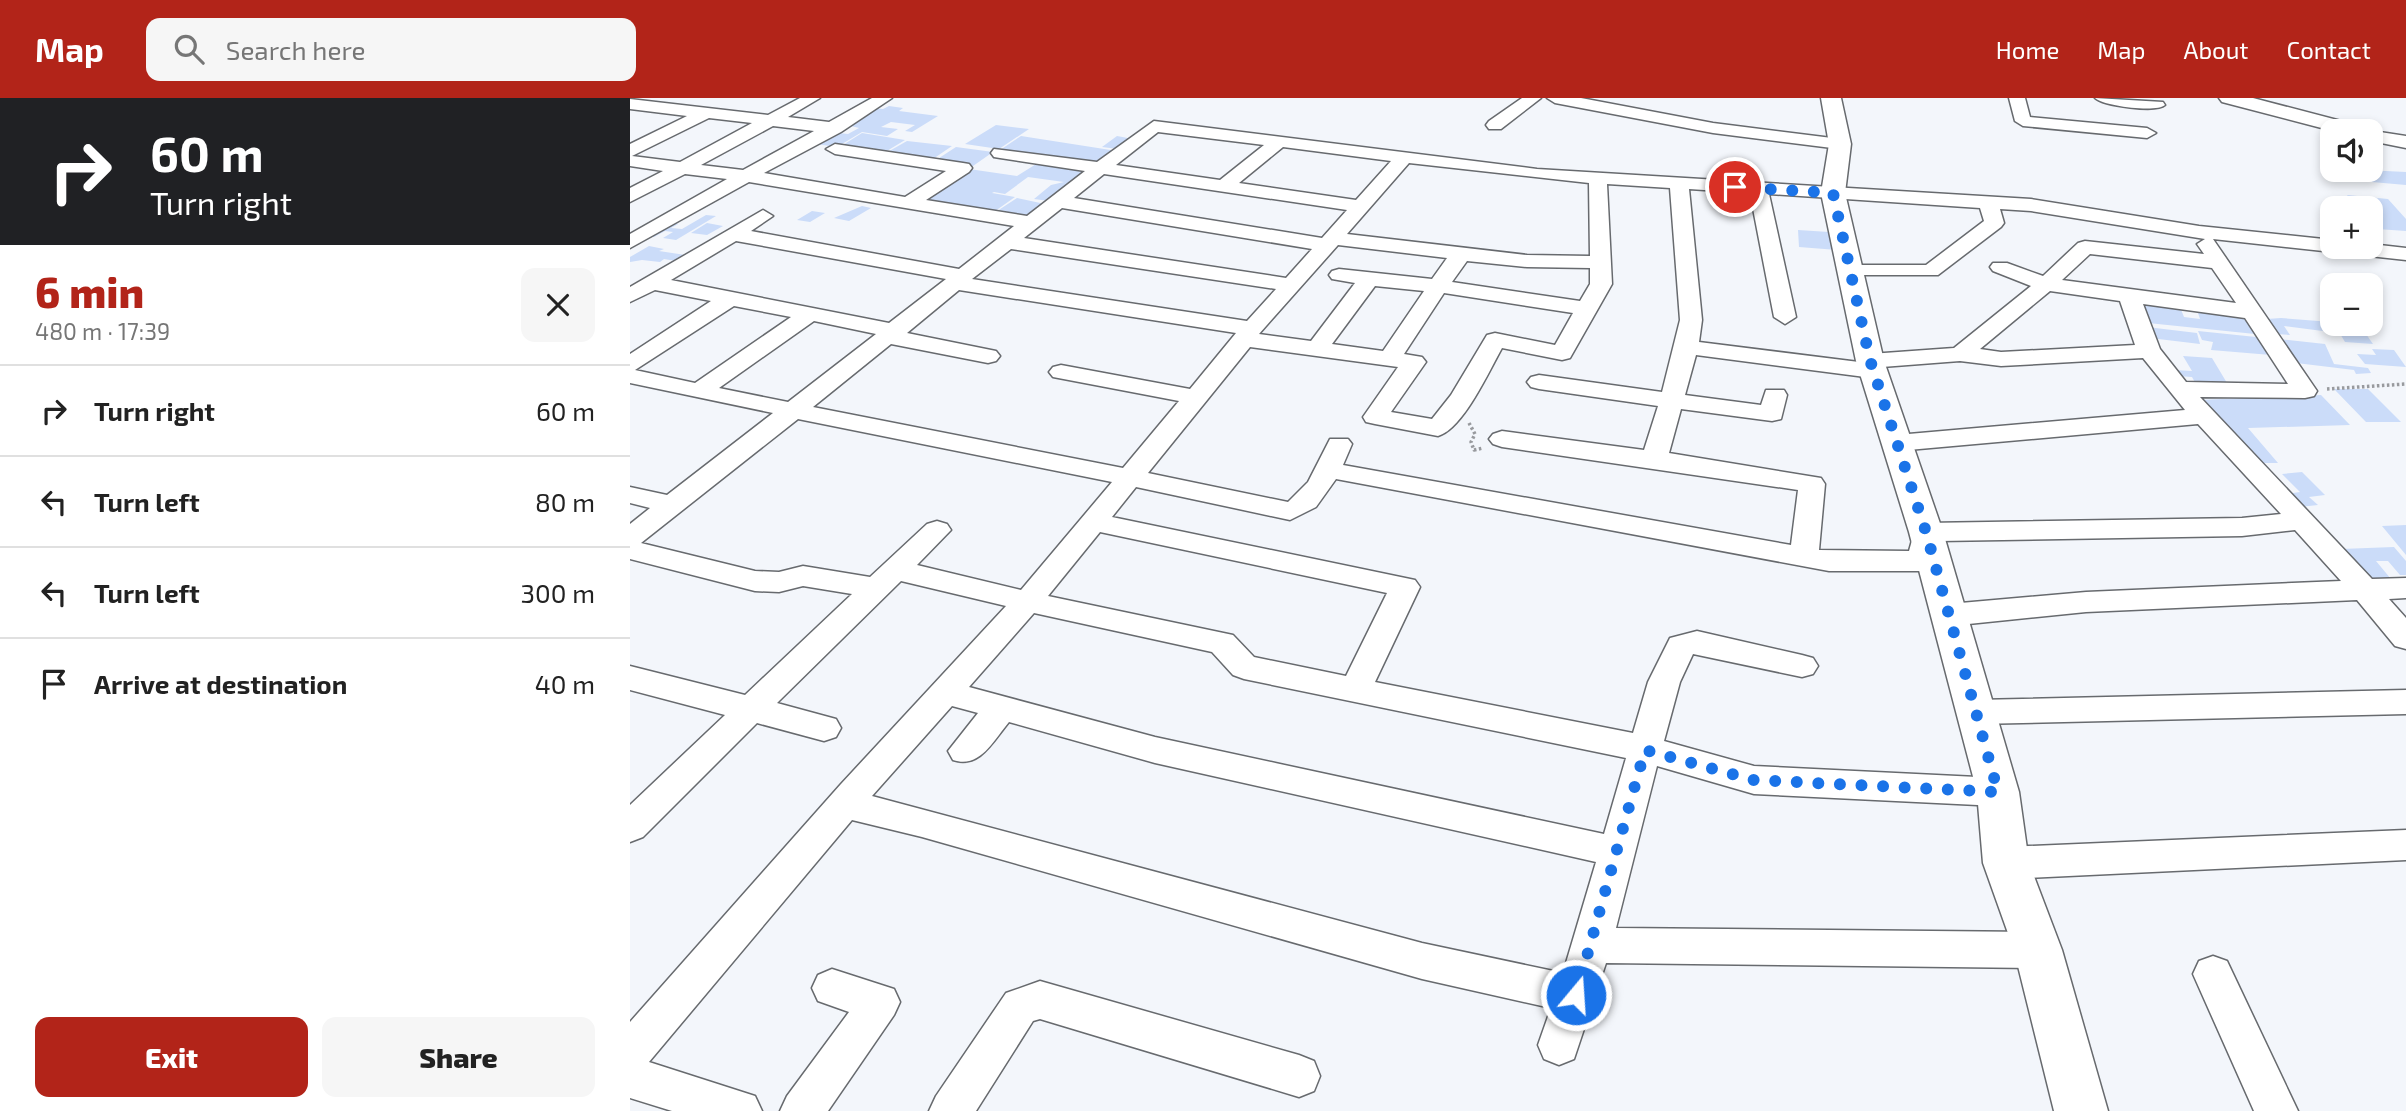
<!DOCTYPE html>
<meta charset="utf-8">
<style>
:root{--surface:#fff;--page:#f6f6f6;--text:#222;--muted:#767676;--line:#e0e0e0;--accent:#b22419}
body{margin:0;font-family:"Exo 2",sans-serif;background:var(--page);color:var(--text);height:100vh;display:flex;flex-direction:column;font-size:26px;white-space:nowrap}
*{box-sizing:border-box;margin:0}
p{font-size:23px;color:var(--muted)}
.icon{flex:none;width:38px;height:38px;fill:none;stroke:currentColor;stroke-width:2;stroke-linecap:round;stroke-linejoin:round}
.map{position:relative;flex:1;overflow:hidden}
.details{display:flex;flex-direction:column;background:var(--surface);width:630px}
.details>*{flex:none}
.hud{background:#202124;color:#fff;overflow:hidden}
.fabs{position:absolute;left:1690px;top:21px;display:grid;gap:14px}
.fabs a{display:grid;place-items:center;width:63px;height:63px;border-radius:14px;background:var(--surface);box-shadow:0 4px 10px #0003;font-size:35px}
.pin{position:absolute;display:grid;place-items:center;width:60px;height:60px;color:#fff;margin:-30px;border:4px solid #fff;border-radius:50%;box-shadow:0 2px 7px #0007}
.me{position:absolute;width:77px;margin:-38px;rotate:18deg;stroke-linejoin:round;filter:drop-shadow(0 0 5px #0008)}
.turn{display:flex;align-items:center;gap:24px;height:147px;padding:0 35px;font-size:32px}
.turn .icon{width:91px;height:91px;stroke-width:2.5}
.turn b{display:block;font-size:49px;line-height:60px}
.round{display:grid;place-items:center;flex:none;width:74px;height:74px;border-radius:14px;background:var(--page)}
.head{display:flex;align-items:center;justify-content:space-between;height:119px;padding:0 35px}
h1{font-size:42px;font-weight:800;line-height:52px;color:var(--accent)}
.cta{display:flex;gap:14px;margin-top:auto;padding:14px 35px}
.cta a{flex:1;height:80px;border-radius:14px;background:var(--accent);color:#fff;font-size:28px;font-weight:800;line-height:80px;text-align:center}
.cta a+a{background:var(--page);color:var(--text)}
ul{padding:0;list-style:none}
li{display:flex;align-items:center;gap:21px;height:91px;padding:0 35px;border-top:2px solid var(--line)}
li div{flex:1}
li b{display:block;font-size:26px}
li em{font-style:normal}
header{display:flex;align-items:center;gap:42px;box-sizing:border-box;height:98px;padding:0 35px;background:var(--accent);color:#fff}
header strong{font-size:33px}
nav{display:flex;gap:38px;margin-inline-start:auto;font-size:24px}
.search{width:490px;height:63px;background:var(--page);display:flex;align-items:center;gap:18px;box-sizing:border-box;padding:0 24px;border-radius:14px;color:var(--muted);font-size:26px}
main{display:flex;flex:1;min-height:0}
.map>svg:first-child{display:block}
</style>
<header>
<strong>Map</strong>
<div class="search"><svg class="icon" aria-label="search" viewBox="0 0 24 24"><circle cx="10" cy="10" r="6"/><path d="M15 15l6 6"/></svg>Search here</div>
<nav><a>Home</a><a>Map</a><a>About</a><a>Contact</a></nav>
</header>
<main>
<section class="details">
<div class="hud">
<div class="turn"><svg class="icon" aria-label="right" viewBox="0 0 24 24"><path d="M7 20v-9h11M14 6l5 5-5 5"/></svg><div><b>60 m</b>Turn right</div></div>
</div>
<div class="head"><div><h1>6 min</h1><p>480 m · 17:39</p></div><a class="round"><svg class="icon" aria-label="close" viewBox="0 0 24 24"><path d="M6 6l12 12M18 6L6 18"/></svg></a></div>
<ul>
<li><svg class="icon" aria-label="right" viewBox="0 0 24 24"><path d="M7 20v-9h11M14 6l5 5-5 5"/></svg><div><b>Turn right</b></div><em>60 m</em></li>
<li><svg class="icon" aria-label="left" viewBox="0 0 24 24"><path d="M17 20v-9H6M10 6l-5 5 5 5"/></svg><div><b>Turn left</b></div><em>80 m</em></li>
<li><svg class="icon" aria-label="left" viewBox="0 0 24 24"><path d="M17 20v-9H6M10 6l-5 5 5 5"/></svg><div><b>Turn left</b></div><em>300 m</em></li>
<li><svg class="icon" aria-label="arrive" viewBox="0 0 24 24"><path d="M6 21V4h12l-3 4 3 4H6"/></svg><div><b>Arrive at destination</b></div><em>40 m</em></li>
</ul>
<div class="cta"><a>Exit</a><a>Share</a></div>
</section>
<div class="map">
<svg width="1776" height="1013" viewBox="0 0 1776 1013">
<rect width="100%" height="100%" fill="#f3f6fb"/>
<!-- building -->
<path fill="#cbdcf9" d="M259 8 273 10 269 13 308 18 282 34 275 33 285 27 261 24 251 29 268 31 257 38 232 34 207 49 179 45 199 34 218 36 229 30 213 26 242 10 253 11Z
M366 27 399 31 369 51 335 46Z
M232 35 275 42 252 56 208 50Z
M391 38 487 53 469 67 370 52Z
M487 38 503 41 488 51 472 49Z
M277 43 322 48 300 63 254 56Z
M326 49 363 54 343 68 306 62Z
M411 63 444 67 440 71 458 73 419 103 404 101 421 87 434 84 398 79 375 96 364 94 362 95 385 99 361 116 288 104 339 71 387 78Z
M1735 72 1776 74V87L1742 84Z
M1717 97 1758 101 1776 121V133L1747 131 1741 125V110H1728Z
M387 100 415 106 394 122 361 117Z
M232 108 241 110 219 123 204 120Z
M182 113 195 115 180 124 167 122Z
M76 117 86 118 46 142 33 140 43 134 35 133 24 139 16 138 39 124 48 126 41 130 52 131Z
M77 125 93 128 77 137 61 135Z
M1168 132 1199 134 1206 138 1207 152 1169 149Z
M19 148 34 151 29 153 62 158 52 164 34 161 30 164 12 162 0 164V159Z
M1511 205 1550 209 1554 219 1570 221 1567 212 1616 216 1625 236 1518 225Z
M1651 220 1701 224 1708 235 1654 228 1660 237 1646 236 1637 221Z
M1517 229 1567 235 1570 246 1520 240Z
M1568 233 1626 239 1653 258 1581 252 1583 244 1572 242Z
M1709 234 1736 236 1743 246 1715 244Z
M1648 241 1695 246 1704 266 1738 270 1741 275 1726 276 1724 272 1658 264Z
M1742 251 1764 252 1776 269 1735 266 1727 256 1746 257Z
M1553 258 1582 260 1600 290H1568L1562 279 1547 278 1544 272 1562 273Z
M1704 291H1738L1771 324H1736Z
M1691 297 1720 327 1618 330 1648 365H1633L1568 302Z
M1672 374 1695 397 1679 399 1688 407 1669 409 1656 396 1670 394 1652 376Z
M1776 427V457L1752 428Z
M1764 449 1776 463V477H1770L1758 463H1746L1761 481H1736L1711 451Z"/>
<g fill="none" stroke-linecap="round" stroke-linejoin="round">
<defs>
<path id="minor" d="M170 0H190L158 19 199 24 242 0H262L211 34 134 75 275 99 316 73 205 56 196 51 205 46 333 65 339 66 342 70 339 74 296 102 397 118 455 73 370 60 364 59 361 55 364 51 467 64 524 23 907 71 1401 101 1569 128 1703 142V149H1741V146L1776 150V162L1583 141 1687 293 1684 298 1675 300 1570 299 1742 481 1776 480V500L1759 501 1776 520V551L1765 548 1727 502 1456 514 1319 528 1308 524 1304 517 1308 510 1319 506 1456 494 1711 483 1665 432 1612 438 1309 443 1302 470 1292 473H1199L706 381 686 409 660 422 506 389 482 419 785 482 790 489 745 584 1003 635 1018 584 1040 540 1067 533 1172 557 1183 560 1188 568 1183 576 1172 579 1063 556 1050 584 1034 643 1124 668 1368 680 1380 684 1385 694 1380 704 1368 708 1124 696 1027 668 986 830 1408 834 1422 839 1427 852 1422 865 1408 870 976 865 944 961 929 967 914 961 908 947 921 910 792 881 292 739 222 722 19 964 125 998 132 1013H42L0 1000V924L211 686 376 508 271 483 147 605 206 621 211 630 206 639 194 643 127 625 13 739 0 744V707L95 617 0 592V568L115 597 222 496 173 488 149 494 125 493 0 461V426L20 410 0 405V389L37 397 143 315 0 285V256L81 203 25 192 0 204V189L133 112 143 118 121 133 329 171 384 128 119 84 0 150V136L97 81 55 76 0 104V90L33 73 0 68V46L57 18 0 11V1L138 17ZM79 20 122 25 50 64 2 58ZM143 28 184 33 113 72 71 67ZM528 34 634 47 590 82 486 67ZM653 49 761 63 726 102 609 85ZM779 65 959 85 960 158 897 157 717 136ZM474 76 717 112 692 140 444 100ZM977 86 1040 90 1050 222 1032 294 909 277 901 279 897 284 901 289 909 291 1028 308 1014 352 872 333 863 336 859 341 863 346 872 349 1168 392 1161 447 713 367 722 346 718 341H700L678 384 658 404 518 375 620 249 768 269 733 319 736 324 745 326 808 338C833 331 859 273 872 250L932 262 940 260 982 186ZM1059 91 1120 95 1144 219 1155 226 1166 219 1139 96 1350 110 1354 123 1296 167H1213L1210 171 1220 177H1308L1371 129 1374 125 1370 111 1401 113 1575 141 1567 146 1574 156 1455 143 1448 145 1413 178 1377 165H1363L1360 169 1363 173 1401 188 1324 250 1240 256 1232 258 1229 264 1069 244 1072 222ZM432 110 682 151 656 180 394 140ZM106 143 316 181 259 225 41 182ZM708 147 817 160 802 181 709 171 702 173 699 177 702 181 725 185 681 243 629 236ZM381 151 646 191 617 223 342 181ZM1460 156 1582 170 1606 205 1432 182ZM837 163 897 169 960 170V186L950 203 822 184ZM745 188 794 193 753 253 702 246ZM329 192 606 235 560 291 431 267 423 269 419 274 423 279 549 303 493 370 183 309 261 246 358 265 366 263 370 258 366 253 277 235ZM1420 193 1490 203 1505 247 1371 254 1350 251ZM814 195 943 215 925 247 865 235 857 237 821 297 802 321 761 314 796 264 792 259 774 256ZM1513 206 1615 220 1658 286 1556 284 1530 251ZM104 208 161 219 65 285 5 272ZM184 223 246 236 158 304 89 290ZM1066 257 1243 280 1251 278 1255 273 1252 269 1330 263 1371 268 1513 260 1555 312 1267 337 1258 340 1254 345 1258 350 1267 353 1568 326 1651 416 1612 420 1296 425 1286 428 1279 453 1189 452 1195 386 1191 380 1039 355 1051 311 1142 323 1151 321 1157 297 1154 292H1136L1131 307 1055 297ZM168 321 482 384 391 492 287 467 321 432 317 426 307 423 297 426 240 479 173 468 149 474 125 473 11 445ZM470 434 757 495 716 578 624 559 603 537 418 498ZM404 515 582 554 603 577 614 581 996 660 974 736 525 639 339 589ZM322 608 348 615 318 653 323 662C350 671 363 643 379 624L525 665 966 764 933 875 792 845 242 698Z
M892 0H911L871 31H859L856 27 859 23Z
M917 0H951L1083 25 1210 41 1219 46 1210 51 1083 35 925 5Z
M1379 0H1395L1400 19 1517 30 1526 35 1517 40 1393 28 1385 23Z
M1465 0 1533 4 1535 7C1527 15 1473 8 1465 0Z
M1776 592V616L1346 626 1334 623 1330 614 1334 605 1346 602Z
M1776 732V762L1376 781 1363 776 1358 765 1363 754 1376 749Z
M1583 858 1597 863 1668 1013H1624L1563 876 1569 863Z
M202 871 264 891 270 904 264 917 198 1013H150L157 998 219 914 188 903 182 890 188 877Z
M410 883 669 957 684 963 690 978 684 993 669 999 410 921 403 923 346 1013H299L306 998 376 895Z"/>
<path id="tertiary" d="M1191 0H1211L1221 46 1215 95 1254 263 1313 434 1389 694 1399 765 1432 852 1478 1013H1424L1384 852 1353 765 1347 694 1279 434 1226 263 1191 95 1199 46Z
M1589 0H1623L1734 29 1737 32 1776 38V50L1741 43V33H1703L1592 4Z"/>
</defs>
<!-- minor casing -->
<use href="#minor" stroke="#676a6e" stroke-width="3"/>
<!-- tertiary casing -->
<use href="#tertiary" stroke="#676a6e" stroke-width="3"/>
<!-- path -->
<path stroke="#989a9e" stroke-width="3.5" stroke-dasharray="2.5 2.5" stroke-linecap="butt" d="M1697 291 1776 286
M839 325 845 336 841 344 844 352 853 350"/>
<!-- minor -->
<use href="#minor" fill="#fff" fill-rule="evenodd"/>
<!-- tertiary -->
<use href="#tertiary" fill="#fff" fill-rule="evenodd"/>
</g>
<g fill="none" stroke-linecap="round" stroke-linejoin="round">
<!-- route -->
<path stroke="#1a73e8" stroke-width="12" stroke-dasharray="0 21.6" d="M946 897 1015 652 1124 682 1368 694 1296 434 1240 262 1203 95 1105 89"/>
</g>
</svg>
<div class="fabs">
<a><svg class="icon" aria-label="sound" viewBox="0 0 24 24"><path d="M4 9h4l5-4v14l-5-4H4zM17 9q2 3 0 6"/></svg></a>
<a>+</a>
<a>−</a>
</div>
<div class="pin" style="left:1105px;top:89px;background:#d93025"><svg class="icon" aria-label="arrive" viewBox="0 0 24 24"><path d="M6 21V4h12l-3 4 3 4H6"/></svg></div>
<svg class="me" style="left:946px;top:897px" viewBox="-20 -20 40 40"><circle r="17" fill="#1a73e8" stroke="#fff" stroke-width="3"/><path d="M0-11L8 9 0 5-8 9z" fill="#fff"/></svg>
</div>
</main>
